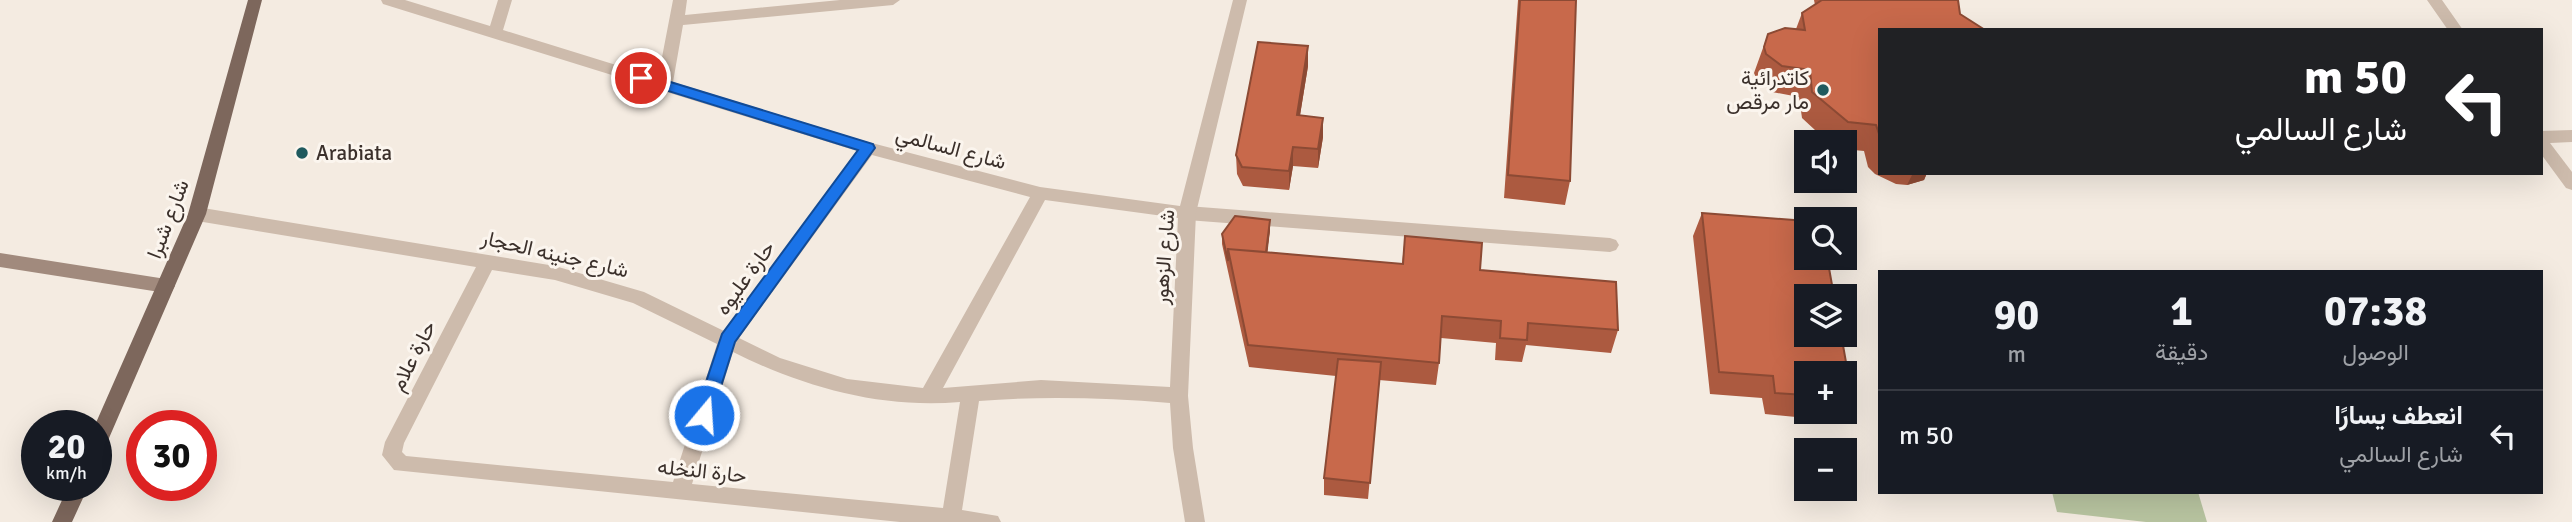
<!DOCTYPE html>
<html lang="ar">
<meta charset="utf-8">
<style>
:root{--surface:#171b24;--page:#242831;--text:#f1f3f6;--muted:#9ea1a6;--line:#363941}
body{margin:0;font-family:Signika,Vazirmatn,sans-serif;background:var(--page);color:var(--text);direction:rtl;height:100vh;display:flex;flex-direction:column;font-size:26px;white-space:nowrap}
*{box-sizing:border-box;margin:0}
p{font-size:23px;color:var(--muted)}
.icon{flex:none;width:38px;height:38px;fill:none;stroke:currentColor;stroke-width:2;stroke-linecap:round;stroke-linejoin:round}
.map{position:relative;flex:1;overflow:hidden;direction:ltr}
.panel{position:absolute;left:1878px;top:270px;width:665px;height:224px;display:flex;flex-direction:column;background:var(--surface);border-radius:0px;box-shadow:0 7px 28px #0002;direction:rtl}
.panel>*{flex:none}
.banner{position:absolute;left:1878px;top:28px;width:665px;height:147px;border-radius:0px;box-shadow:0 7px 28px #0002;direction:rtl;background:#202124;color:#fff;overflow:hidden}
.fabs{position:absolute;left:1794px;top:130px;display:grid;gap:14px}
.fabs a{display:grid;place-items:center;width:63px;height:63px;border-radius:0px;background:var(--surface);box-shadow:0 7px 28px #0002;font-size:35px}
.speed{position:absolute;left:21px;top:410px;display:flex;gap:14px;font-size:35px;font-weight:700;text-align:center}
.speed>*{display:grid;place-content:center;width:91px;height:91px;border-radius:50%;background:var(--surface);box-shadow:0 7px 28px #0002;line-height:1}
.speed small{font-size:18px;font-weight:400}
.speed .limit{border:10px solid #d22;background:#fff;color:#111}
.pin{position:absolute;display:grid;place-items:center;width:60px;height:60px;color:#fff;margin:-30px;border:4px solid #fff;border-radius:50%;box-shadow:0 2px 7px #0007}
.me{position:absolute;width:77px;margin:-38px;rotate:18deg;stroke-linejoin:round;filter:drop-shadow(0 0 5px #0008)}
.turn{display:flex;align-items:center;gap:24px;height:147px;padding:0 21px;font-size:32px}
.turn .icon{width:91px;height:91px;stroke-width:2.5}
.turn b{display:block;font-size:49px;line-height:60px}
.eta{display:flex;justify-content:space-evenly;align-items:center;height:119px;text-align:center}
.eta b{font-size:42px;font-weight:800;line-height:49px}
ul{padding:0;list-style:none}
li{display:flex;align-items:center;gap:21px;height:91px;padding:0 21px;border-top:2px solid var(--line)}
li div{flex:1}
li b{display:block;font-size:26px}
li em{font-style:normal}
.map>svg:first-child{display:block}
</style>
<div class="map">
<svg width="2572" height="522" viewBox="0 0 2572 522">
<rect width="100%" height="100%" fill="#f4ebe1"/>
<!-- green -->
<path fill="#b8c4a0" d="M2052 492H2198L2207 522H2146L2057 512Z"/>
<g fill="none" stroke-linecap="round" stroke-linejoin="round">
<!-- service -->
<path fill="#cdbbac" fill-rule="evenodd" d="M1187 206 1610 238 1616 240 1619 245 1616 250 1610 252 1187 220 1181 218 1178 213 1181 208Z"/>
<!-- minor -->
<path fill="#cdbbac" fill-rule="evenodd" d="M381 0H405L490 26 498 0H512L503 30 658 78 673 0H687L685 15 840 0H900L893 5 683 25 673 82 868 142 1040 187 1180 206 1233 0H1247L1196 213 1188 396 1193 448 1205 522H1185L1173 448 1170 403C1106 398 1044 396 979 401L962 510 998 516 1001 522H900L394 470 382 455 385 442 476 267 197 221 191 219 188 214 191 209 197 207 555 266 644 292 724 331 857 151 383 4ZM872 155 1030 197 923 388 847 379 780 358 739 338ZM1045 200 1178 218 1170 387 1041 380 943 388ZM492 270 555 280 633 303 717 344 673 482 406 456 402 452 404 443ZM733 352C803 387 881 409 960 402L943 508 692 484Z
M2427 0H2442L2463 30H2448Z
M2572 130V142L2550 143 2572 172V190L2566 188 2541 154V131Z"/>
<!-- secondary -->
<path fill="#a18a7d" fill-rule="evenodd" d="M0 253 166 279 172 281 175 286 172 291 166 293 0 267Z"/>
<!-- primary -->
<path fill="#7d675c" fill-rule="evenodd" d="M248 0H262L206 214 106 445 103 451 96 453 95 425 188 214Z
M69 485H89L72 522H52Z"/>
</g>
<!-- wall -->
<path fill="#ac5a40" d="M1518 0H1576L1570 181 1565 205 1504 198Z
M1814 0H1958L1880 30V173H1927L1924 180 1907 185 1896 184 1875 174 1868 167 1864 151 1844 149V142H1828L1802 118 1799 97 1772 92 1757 80 1754 73 1768 34 1796 29 1802 13 1815 5Z
M1308 46V66L1300 115 1323 118V137L1318 168 1293 166 1289 190 1243 186 1237 174 1236 155Z
M1702 213 1806 221V257H1827L1834 296H1806V334H1841L1849 379 1844 387V373H1806V399L1796 417 1765 414 1762 398 1710 394 1693 236Z
M1270 230 1267 252 1402 264 1405 236 1618 330 1611 353 1526 345 1522 362 1495 360 1496 343 1441 338 1439 363 1436 385 1379 380 1368 499 1324 495V478L1336 376 1249 367 1222 244V234Z"/>
<!-- shaded-wall -->
<path fill="#8c4a34" d="M1308 46V66L1297 134V115Z
M1323 118V137L1318 168V149Z
M1293 147V166L1289 190V171Z
M1913 173H1927L1924 180 1907 185Z
M1270 220V230L1265 275V265Z"/>
<!-- building -->
<path fill="#c8694b" stroke="#8c4a34" stroke-width="2" d="M1520 0H1576L1570 181 1508 175Z
M1822 0H1958L1960 14 1985 30H1880V137L1876 125 1848 122 1812 92 1810 70 1782 66 1766 54 1764 47 1768 34 1785 28 1805 30 1802 13Z
M1258 42 1308 46 1297 115 1323 118 1318 149 1293 147 1289 171 1242 167 1236 155Z
M1702 213 1806 221V257H1827L1834 296H1806V334H1841L1849 379H1844V373H1806V376H1805L1806 395 1775 393 1773 376 1719 372Z
M1235 216 1270 220 1266 252 1228 249V261L1222 234Z
M1405 236 1482 243 1480 270 1616 282 1618 330 1528 323 1527 340 1500 338 1501 321 1442 316 1439 363 1248 345 1228 249 1403 264Z
M1338 359 1381 362 1370 483 1324 478Z"/>
<!-- route -->
<path fill="#1a73e8" stroke="#114b97" stroke-width="2" d="M641 73 873 144 875 148 735 342 712 415 710 421 704 423 698 421 695 415 722 334 858 150 636 81 634 78Z"/>
<!-- markers -->
<g fill="#1f5a5e" stroke="#fbf5ee" stroke-width="2.5">
<circle cx="1823" cy="90" r="7"/>
<circle cx="302" cy="153" r="7"/>
</g>
<g text-anchor="middle" dominant-baseline="central" stroke-width="6" stroke-linejoin="round" paint-order="stroke">
<!-- poi labels -->
<g font-size="21" fill="#3b302b" stroke="#fbf5ee" text-anchor="end">
<text x="1809" y="78">كاتدرائية<tspan x="1809" dy="24">مار مرقص</tspan></text>
<text x="316" y="153" text-anchor="start">Arabiata</text>
</g>
<!-- street labels -->
<g font-size="21" fill="#3b302b" stroke="#fbf5ee">
<text transform="translate(951 148) rotate(15)">شارع السالمي</text>
<text transform="translate(168 219) rotate(-69)">شارع شبرا</text>
<text transform="translate(555 254) rotate(13)">شارع جنينه الحجار</text>
<text transform="translate(1164 257) rotate(-86)">شارع الزهور</text>
<text transform="translate(745 278) rotate(-54)">حارة عليوه</text>
<text transform="translate(413 356) rotate(-63)">حارة علام</text>
<text transform="translate(702 471) rotate(6)">حارة النخله</text>
</g>
</g>
</svg>
<div class="fabs">
<a><svg class="icon" aria-label="sound" viewBox="0 0 24 24"><path d="M4 9h4l5-4v14l-5-4H4zM17 9q2 3 0 6"/></svg></a>
<a><svg class="icon" aria-label="search" viewBox="0 0 24 24"><circle cx="10" cy="10" r="6"/><path d="M15 15l6 6"/></svg></a>
<a><svg class="icon" aria-label="layers" viewBox="0 0 24 24"><path d="M12 4l9 5-9 5-9-5zM3 14l9 5 9-5"/></svg></a>
<a>+</a>
<a>−</a>
</div>
<div class="speed"><div>20<small>km/h</small></div><div class="limit">30</div></div>
<div class="pin" style="left:641px;top:78px;background:#d93025"><svg class="icon" aria-label="arrive" viewBox="0 0 24 24"><path d="M6 21V4h12l-3 4 3 4H6"/></svg></div>
<svg class="me" style="left:704px;top:415px" viewBox="-20 -20 40 40"><circle r="17" fill="#1a73e8" stroke="#fff" stroke-width="3"/><path d="M0-11L8 9 0 5-8 9z" fill="#fff"/></svg>
<div class="banner">
<div class="turn"><svg class="icon" aria-label="left" viewBox="0 0 24 24"><path d="M17 20v-9H6M10 6l-5 5 5 5"/></svg><div><b>50 m</b>شارع السالمي</div></div>
</div>
<section class="panel">
<div class="eta">
<div><b>07:38</b><p>الوصول</p></div>
<div><b>1</b><p>دقيقة</p></div>
<div><b>90</b><p>m</p></div>
</div>
<ul>
<li><svg class="icon" aria-label="left" viewBox="0 0 24 24"><path d="M17 20v-9H6M10 6l-5 5 5 5"/></svg><div><b>انعطف يسارًا</b><p>شارع السالمي</p></div><em>50 m</em></li>
</ul>
</section>
</div>
